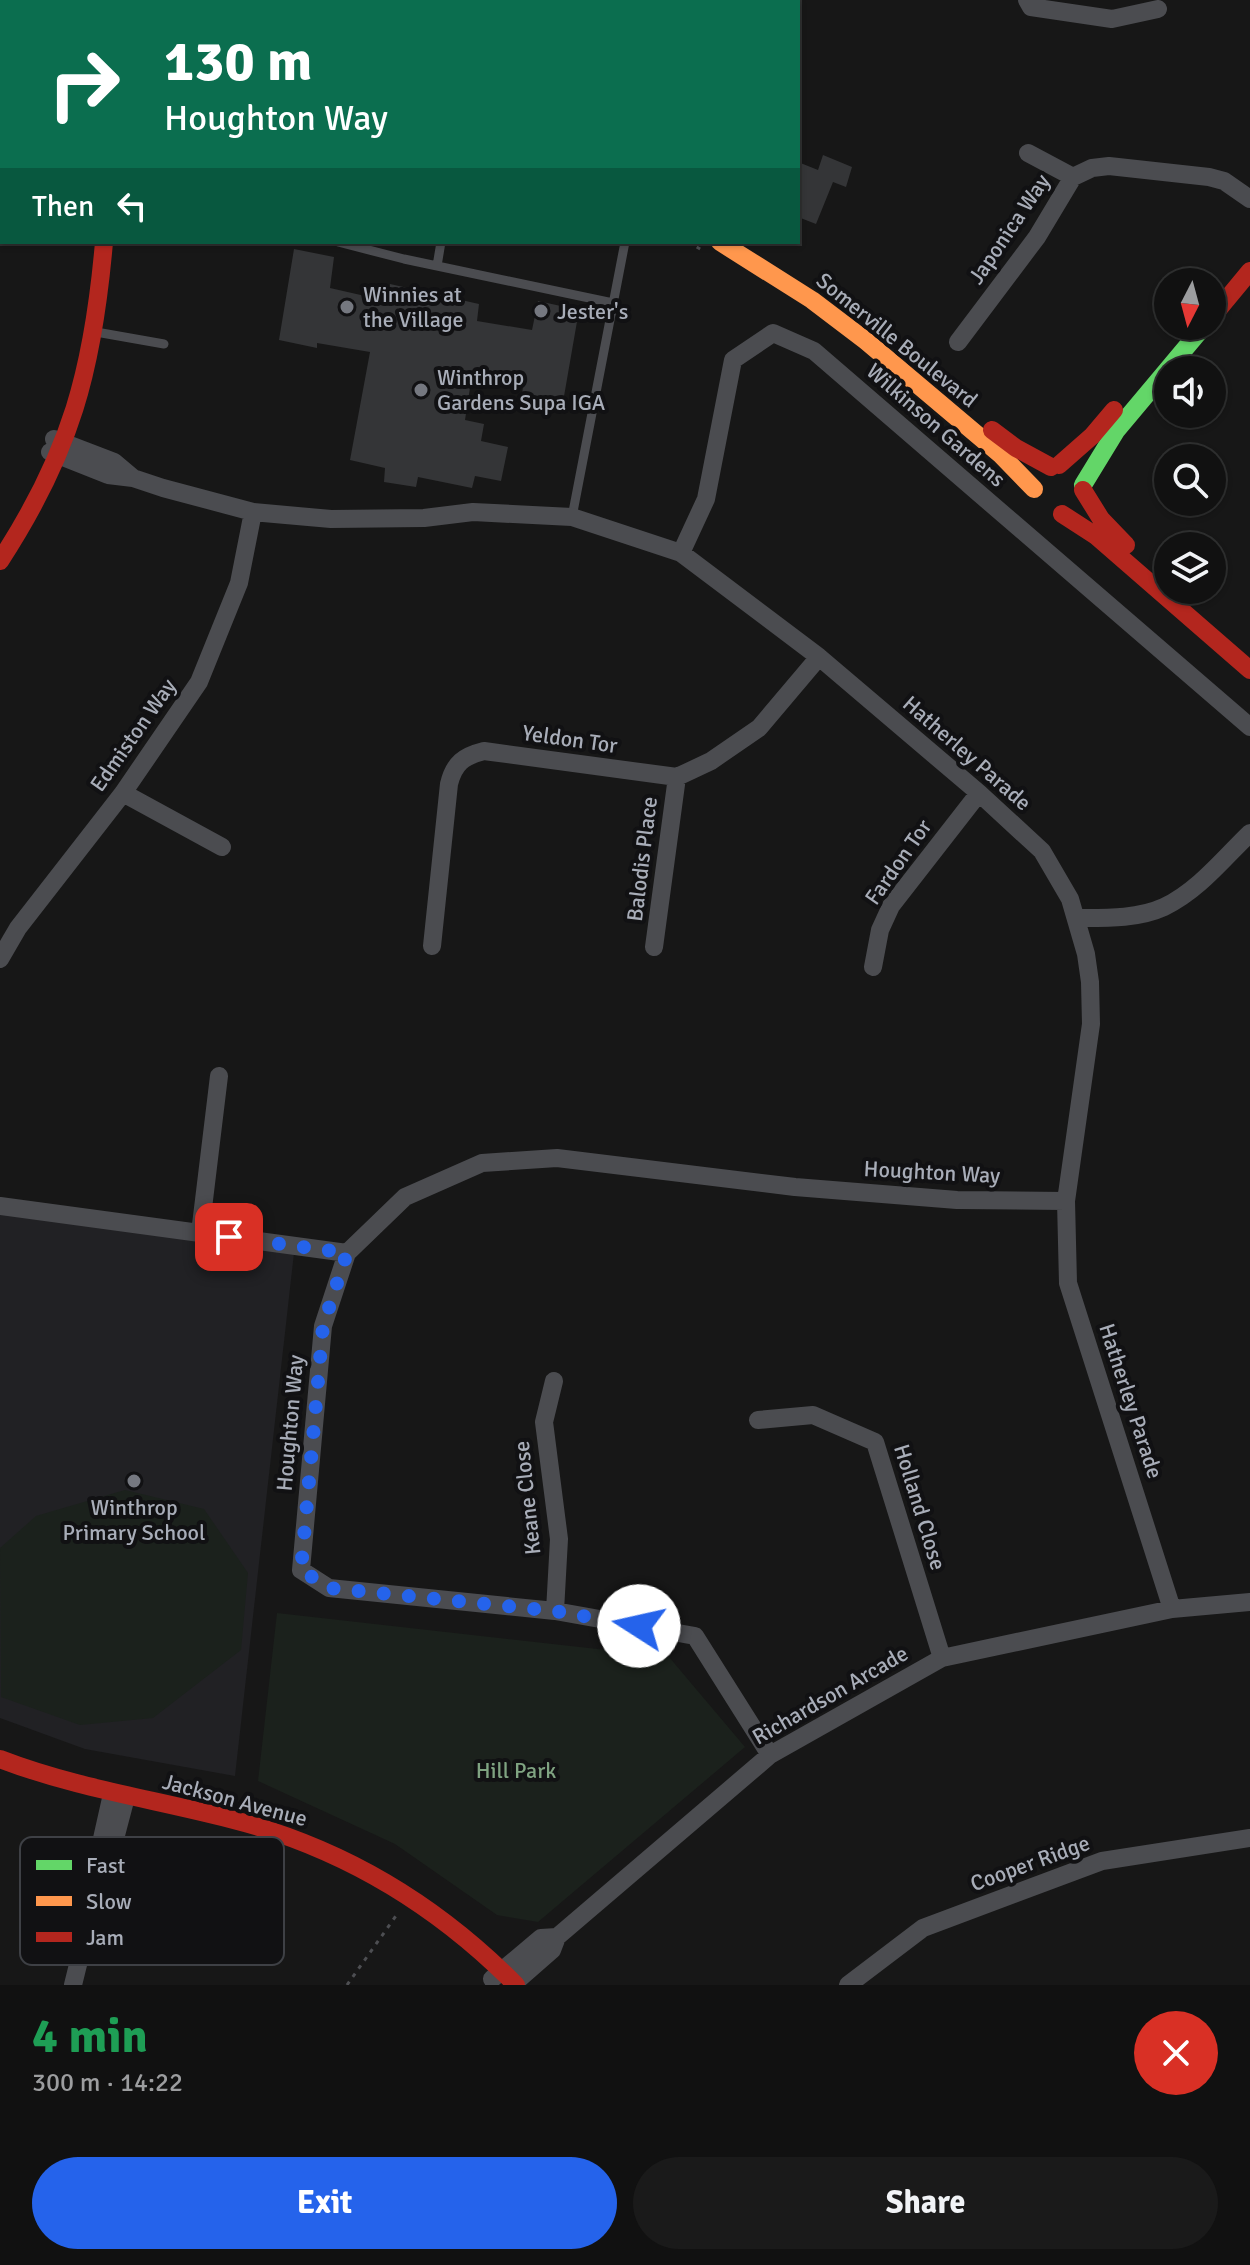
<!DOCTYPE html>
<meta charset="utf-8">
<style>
:root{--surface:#111;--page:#1a1a1a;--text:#f1f3f6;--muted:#9c9d9f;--line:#303131;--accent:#2563eb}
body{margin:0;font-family:Signika,sans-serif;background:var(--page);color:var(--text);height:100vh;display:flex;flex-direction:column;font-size:30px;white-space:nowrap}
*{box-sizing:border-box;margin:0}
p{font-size:26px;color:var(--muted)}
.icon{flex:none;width:44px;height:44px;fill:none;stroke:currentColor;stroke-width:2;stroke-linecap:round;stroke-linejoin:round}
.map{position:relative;height:1985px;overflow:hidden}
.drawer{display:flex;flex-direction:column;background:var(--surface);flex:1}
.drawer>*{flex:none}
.banner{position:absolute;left:0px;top:0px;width:800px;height:244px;box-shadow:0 2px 6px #0004,0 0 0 2px var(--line);background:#0b6e4f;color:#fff;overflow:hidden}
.needle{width:52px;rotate:186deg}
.buttons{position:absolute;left:1154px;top:268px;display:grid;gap:16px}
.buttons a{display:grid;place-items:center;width:72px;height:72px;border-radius:50%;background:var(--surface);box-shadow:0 2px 6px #0004,0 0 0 2px var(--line);font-size:40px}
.pin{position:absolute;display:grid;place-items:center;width:68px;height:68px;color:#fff;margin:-34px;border-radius:16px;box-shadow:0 4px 12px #0006}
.me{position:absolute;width:88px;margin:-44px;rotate:280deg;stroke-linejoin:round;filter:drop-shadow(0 0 6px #0008)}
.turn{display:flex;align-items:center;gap:28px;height:168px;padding:0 32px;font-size:36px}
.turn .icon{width:104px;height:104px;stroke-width:2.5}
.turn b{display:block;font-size:56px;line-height:68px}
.then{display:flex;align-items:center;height:76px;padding:0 32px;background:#0003;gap:16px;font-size:30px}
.round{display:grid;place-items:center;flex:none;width:84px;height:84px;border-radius:42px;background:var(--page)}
.overview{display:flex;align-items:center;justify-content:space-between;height:136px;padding:0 32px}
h1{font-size:48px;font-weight:800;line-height:60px;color:#1e9e55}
.cta{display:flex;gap:16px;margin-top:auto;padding:16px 32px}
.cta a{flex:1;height:92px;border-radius:48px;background:var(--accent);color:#fff;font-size:32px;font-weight:800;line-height:92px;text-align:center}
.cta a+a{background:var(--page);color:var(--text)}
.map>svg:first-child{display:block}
</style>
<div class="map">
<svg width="1250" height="1985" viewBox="0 0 1250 1985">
<rect width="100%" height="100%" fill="#171717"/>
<!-- built -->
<path fill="#212124" d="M0 1209 295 1244 235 1776 85 1749 0 1718Z"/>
<!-- green -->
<path fill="#1b211c" d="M125 1490 204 1509 248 1573 241 1650 153 1718 80 1725 1 1697 0 1548 36 1516Z
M277 1613 669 1657 745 1747 538 1922 497 1915 395 1844 258 1781Z"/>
<!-- building -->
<path fill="#343537" d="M823 155 852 167 846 187 833 182 816 224 798 217V162L818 170Z
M294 249 334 257 330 288 387 301 390 284 479 304 477 321 532 330 538 301 579 310 563 402 522 394 523 387 472 375 465 420 484 424 481 441 508 447 501 481 475 476 472 488 418 477 416 487 384 482 385 468 350 460 370 352 317 343V348L279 340Z"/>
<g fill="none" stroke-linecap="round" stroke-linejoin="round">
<!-- path -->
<path stroke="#4d4e52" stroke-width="3" stroke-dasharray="4 6" stroke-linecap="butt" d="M78 0V2
M530 2V0
M0 77H2
M688 242 702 250
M347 1985 398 1913"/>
<!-- lane -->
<path stroke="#4b4c50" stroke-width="9" d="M338 242 404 259 613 303
M437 266 441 242
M96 332 164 344
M572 517 625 242"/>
<!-- street -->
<path stroke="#4b4c50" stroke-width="18" d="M331 0 332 2
M1027 0 1031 7 1112 19 1158 9
M772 2 773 0
M1028 153 1073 177
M958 342 1037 237 1073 177 1092 168 1109 166 1209 177 1224 181 1250 199
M54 439 114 462 133 478
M50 452 108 475 133 478 163 488 253 512 331 519 424 518 473 512 572 517 681 553 819 657 979 793 1042 851 1070 899 1086 954 1090 982 1091 1024 1066 1201 1068 1283 1172 1609
M681 553 706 499 733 360 773 333 814 351 1250 727
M123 793 222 847
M1077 918C1105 918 1138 919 1164 907 1198 891 1224 858 1250 833
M432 946 449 784C454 763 464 756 484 751L677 777 711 761 759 728 819 657
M654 947 677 777
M0 959 18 928 123 793 199 682 239 583 253 512
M873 967 880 930 891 906 979 793
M0 1206 347 1253
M200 1233 219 1076
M554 1381 544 1422 559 1539 555 1611
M758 1420 813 1415 875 1442 942 1658
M770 1755 695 1636 555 1611 329 1588 301 1570 323 1326 347 1253 405 1197 482 1163 557 1158 795 1187 957 1200 1066 1201
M102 1867 99 1852 112 1794
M492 1979 541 1938 557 1937
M73 1985 102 1867 111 1854 126 1797
M512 1985 552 1950 557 1937 770 1755 942 1658 1172 1609 1250 1602
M848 1985 923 1928 1102 1861 1250 1838"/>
<!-- fast -->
<path stroke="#63d668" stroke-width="18" d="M1083 485 1116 431 1204 326"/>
<!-- slow -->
<path stroke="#ff974d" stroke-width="18" d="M0 50H2
M720 242 812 300 866 341 1000 454 1034 489"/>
<!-- jam -->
<path stroke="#b3261e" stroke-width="18" d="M1212 317 1250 271
M992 430 1016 448 1051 467
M1059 465 1092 436 1114 410
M1083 490 1101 519 1126 545
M1062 514 1096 536 1250 670
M0 561C71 452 93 370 104 242
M0 1759C75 1788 153 1799 230 1819 341 1847 436 1904 516 1985"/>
</g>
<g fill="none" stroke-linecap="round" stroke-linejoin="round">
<!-- route -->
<path stroke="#2563eb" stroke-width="14" stroke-dasharray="0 25.2" d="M229 1237 347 1253 323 1326 301 1570 329 1588 555 1611 639 1626"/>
</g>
<!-- markers -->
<g fill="#757880" stroke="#111113" stroke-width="3">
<circle cx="347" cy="307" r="8"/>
<circle cx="541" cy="311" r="8"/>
<circle cx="421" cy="390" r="8"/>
<circle cx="134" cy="1481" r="8"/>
</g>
<g text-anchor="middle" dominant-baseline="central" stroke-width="8" stroke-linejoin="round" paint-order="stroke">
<!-- street labels -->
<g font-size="22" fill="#a8adb8" stroke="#111113">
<text transform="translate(1009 229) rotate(-56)">Japonica Way</text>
<text transform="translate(897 340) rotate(39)">Somerville Boulevard</text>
<text transform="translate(936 425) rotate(41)">Wilkinson Gardens</text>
<text transform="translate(133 735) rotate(-55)">Edmiston Way</text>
<text transform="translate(570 739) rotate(8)">Yeldon Tor</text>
<text transform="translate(967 753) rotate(41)">Hatherley Parade</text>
<text transform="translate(642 859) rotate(-83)">Balodis Place</text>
<text transform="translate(898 862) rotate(-55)">Fardon Tor</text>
<text transform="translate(932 1172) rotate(3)">Houghton Way</text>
<text transform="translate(1131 1401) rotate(72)">Hatherley Parade</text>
<text transform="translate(290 1423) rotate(-85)">Houghton Way</text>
<text transform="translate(527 1498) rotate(-96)">Keane Close</text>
<text transform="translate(920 1507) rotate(73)">Holland Close</text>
<text transform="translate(830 1695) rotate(-30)">Richardson Arcade</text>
<text transform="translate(235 1800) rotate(15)">Jackson Avenue</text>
<text transform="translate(1030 1863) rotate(-20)">Cooper Ridge</text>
</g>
<!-- poi labels -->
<g font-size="22" fill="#a8adb8" stroke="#111113" text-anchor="start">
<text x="363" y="294">Winnies at<tspan x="363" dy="25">the Village</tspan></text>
<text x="557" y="311">Jester's</text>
<text x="437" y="377">Winthrop<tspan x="437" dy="25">Gardens Supa IGA</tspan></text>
<text x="134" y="1507" text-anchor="middle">Winthrop<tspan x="134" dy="25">Primary School</tspan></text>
</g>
<!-- park labels -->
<g font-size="22" fill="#7fa381" stroke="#111113">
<text x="516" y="1770">Hill Park</text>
</g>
</g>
<!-- legend -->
<rect x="20" y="1837" width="264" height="128" rx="12" fill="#111113" stroke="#3e4045" stroke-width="2"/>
<rect x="36" y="1860" width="36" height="10" fill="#63d668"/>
<rect x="36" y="1896" width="36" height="10" fill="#ff974d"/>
<rect x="36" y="1932" width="36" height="10" fill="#b3261e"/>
<g font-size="22" fill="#a8adb8">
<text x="86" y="1873">Fast</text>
<text x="86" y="1909">Slow</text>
<text x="86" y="1945">Jam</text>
</g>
</svg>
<div class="buttons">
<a><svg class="needle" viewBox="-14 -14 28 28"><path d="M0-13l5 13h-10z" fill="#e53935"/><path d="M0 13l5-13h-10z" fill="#9c9d9f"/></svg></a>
<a><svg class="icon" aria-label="sound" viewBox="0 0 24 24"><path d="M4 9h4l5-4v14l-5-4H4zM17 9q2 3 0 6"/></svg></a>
<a><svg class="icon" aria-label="search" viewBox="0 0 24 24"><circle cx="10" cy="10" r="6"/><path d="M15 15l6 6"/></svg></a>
<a><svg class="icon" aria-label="layers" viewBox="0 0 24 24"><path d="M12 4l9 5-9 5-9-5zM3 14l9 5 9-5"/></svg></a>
</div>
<div class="pin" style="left:229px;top:1237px;background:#d93025"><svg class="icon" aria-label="arrive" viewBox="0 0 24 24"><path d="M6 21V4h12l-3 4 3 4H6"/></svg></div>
<svg class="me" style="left:639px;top:1626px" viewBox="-20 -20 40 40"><circle r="19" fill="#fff"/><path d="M0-13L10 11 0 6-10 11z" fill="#2563eb"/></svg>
<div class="banner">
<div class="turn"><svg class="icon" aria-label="right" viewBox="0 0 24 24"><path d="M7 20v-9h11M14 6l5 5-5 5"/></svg><div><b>130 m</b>Houghton Way</div></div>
<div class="then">Then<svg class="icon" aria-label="left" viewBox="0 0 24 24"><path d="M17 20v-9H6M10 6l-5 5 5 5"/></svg></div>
</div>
</div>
<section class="drawer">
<div class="overview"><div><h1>4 min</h1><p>300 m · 14:22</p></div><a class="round" style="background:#d93025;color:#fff"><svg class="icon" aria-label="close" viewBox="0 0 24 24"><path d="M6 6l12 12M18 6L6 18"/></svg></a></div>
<div class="cta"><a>Exit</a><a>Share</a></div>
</section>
